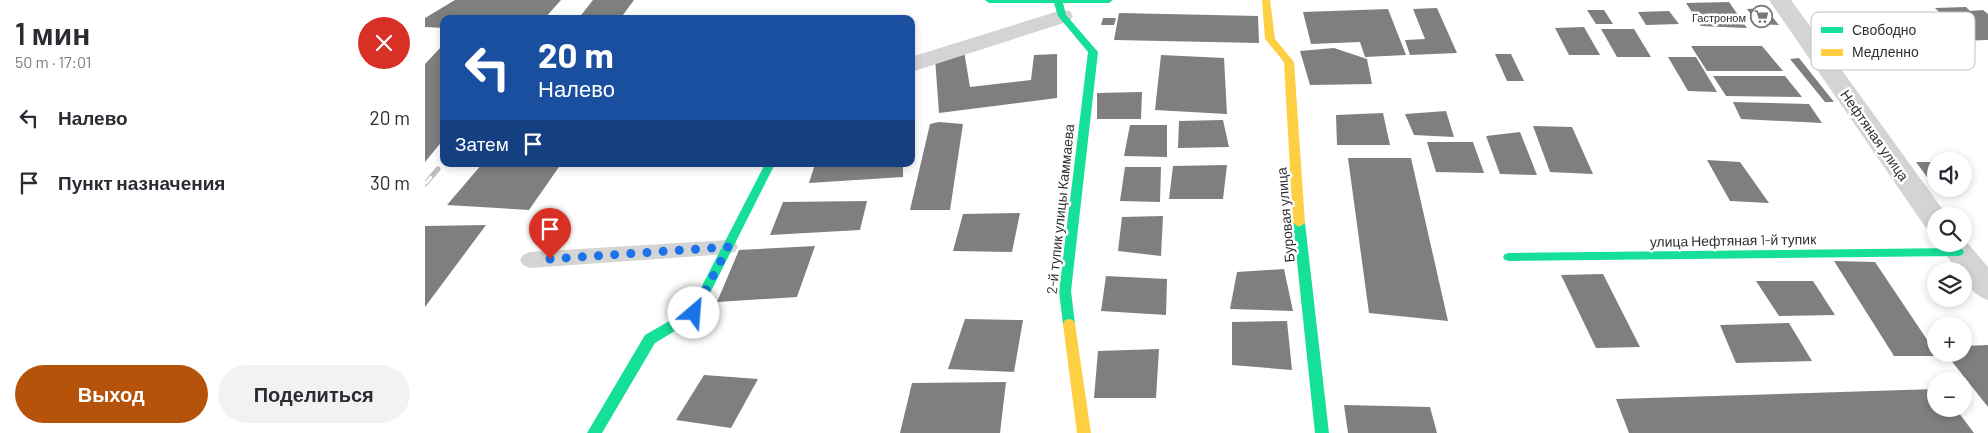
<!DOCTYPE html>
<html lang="ru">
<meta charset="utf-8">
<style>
:root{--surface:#fff;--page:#f2f2f3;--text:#2b2b33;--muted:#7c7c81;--accent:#b45309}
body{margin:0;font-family:Barlow,sans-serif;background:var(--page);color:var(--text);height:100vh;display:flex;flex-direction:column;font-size:19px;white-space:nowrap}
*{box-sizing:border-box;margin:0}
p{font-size:16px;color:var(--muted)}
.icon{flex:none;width:28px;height:28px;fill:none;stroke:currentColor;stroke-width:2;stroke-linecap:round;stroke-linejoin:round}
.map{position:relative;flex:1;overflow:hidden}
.drawer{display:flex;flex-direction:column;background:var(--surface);width:425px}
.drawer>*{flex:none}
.hud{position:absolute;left:15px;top:15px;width:475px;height:152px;border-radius:10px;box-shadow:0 2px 8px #0003;background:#1a4fa0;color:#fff;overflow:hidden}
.buttons{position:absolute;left:1502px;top:152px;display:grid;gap:10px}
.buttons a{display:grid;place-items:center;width:45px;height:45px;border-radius:50%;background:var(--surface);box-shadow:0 2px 8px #0003;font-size:25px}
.pin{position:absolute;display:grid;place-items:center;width:42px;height:42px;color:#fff;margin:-51px -21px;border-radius:50% 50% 50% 0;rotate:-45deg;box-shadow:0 0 5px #0007}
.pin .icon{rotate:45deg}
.me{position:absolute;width:55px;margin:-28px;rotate:27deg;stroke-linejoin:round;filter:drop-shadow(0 0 4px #0008)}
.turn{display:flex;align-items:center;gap:18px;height:105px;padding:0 15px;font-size:22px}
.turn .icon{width:65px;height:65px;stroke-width:2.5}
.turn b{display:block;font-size:35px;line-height:42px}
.then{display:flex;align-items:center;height:48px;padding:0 15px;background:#0003;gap:10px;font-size:19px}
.round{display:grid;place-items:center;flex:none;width:52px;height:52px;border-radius:26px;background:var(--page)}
.overview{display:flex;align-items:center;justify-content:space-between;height:85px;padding:0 15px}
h1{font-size:30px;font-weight:600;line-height:38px}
.action{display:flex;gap:10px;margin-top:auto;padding:10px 15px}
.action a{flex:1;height:58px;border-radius:30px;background:var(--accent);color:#fff;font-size:20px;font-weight:600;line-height:58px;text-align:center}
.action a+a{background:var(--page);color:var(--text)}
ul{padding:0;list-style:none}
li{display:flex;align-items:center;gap:15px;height:65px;padding:0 15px}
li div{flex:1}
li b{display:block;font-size:19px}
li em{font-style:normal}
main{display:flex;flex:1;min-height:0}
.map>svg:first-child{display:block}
</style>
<main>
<section class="drawer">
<div class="overview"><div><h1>1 мин</h1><p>50 m · 17:01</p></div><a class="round" style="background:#d93025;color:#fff"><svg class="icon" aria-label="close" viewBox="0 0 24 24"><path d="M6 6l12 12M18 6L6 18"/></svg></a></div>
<ul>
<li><svg class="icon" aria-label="left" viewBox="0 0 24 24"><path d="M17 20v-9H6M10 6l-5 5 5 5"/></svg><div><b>Налево</b></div><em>20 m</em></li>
<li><svg class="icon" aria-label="arrive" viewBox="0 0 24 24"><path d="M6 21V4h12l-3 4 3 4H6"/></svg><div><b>Пункт назначения</b></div><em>30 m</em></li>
</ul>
<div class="action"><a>Выход</a><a>Поделиться</a></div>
</section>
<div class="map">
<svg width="1563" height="433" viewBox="0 0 1563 433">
<rect width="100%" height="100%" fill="#fff"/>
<!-- building -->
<path fill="#7f7f7f" d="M30 0H136L119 19H19V28L0 27V18Z
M168 0H209L195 19H153Z
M1304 2 1322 28 1276 26 1261 3Z
M1541 7 1545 11 1558 10 1563 14V40L1530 41 1498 12H1514L1510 8Z
M1012 8 1032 53 985 55 980 40 1000 39 988 9Z
M1340 8 1354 25 1333 24 1322 9Z
M963 9 981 55 940 57 935 42 886 44 878 12Z
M1162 10H1179L1188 24H1171Z
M1244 11 1254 24 1221 25 1213 12Z
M694 13 833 16 834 43 689 40Z
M678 18H691L689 25H676Z
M1159 27 1175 55H1144L1130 28Z
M1176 29H1209L1226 57H1192Z
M1266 46H1337L1358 71H1282Z
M16 47H19V139L0 162V64Z
M909 48 942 59 947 84 885 85 875 51Z
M539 51 545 87 606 80 609 55 632 54V98L514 113 510 58Z
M1070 54H1086L1099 81H1082Z
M736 55 799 58 802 114 730 110Z
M1243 57H1271L1292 92 1263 91Z
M1374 58 1409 102H1400L1365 59Z
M1288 76H1360L1377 97 1301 96Z
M717 92 716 119H672V93Z
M1308 102 1384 104 1397 123 1316 119Z
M1021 111 1029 137 989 135 980 114Z
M958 113 965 145H912L911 115Z
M798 120 804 147 753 148 754 121Z
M514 122 538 124 525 210H485L505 124Z
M705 125H742V157L699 156Z
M1108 126 1147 127 1168 174 1125 172Z
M1095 132 1112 175 1075 174 1061 136Z
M1002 142H1048L1059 173 1011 172Z
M923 158H986L1023 321 944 313Z
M1282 160 1315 162 1344 203 1305 201Z
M1491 162H1511V178L1502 177Z
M57 164H136L104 210 22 205Z
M390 164H478V177L384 183Z
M802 165 798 199H744L748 166Z
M700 167H736L735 202 695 201Z
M442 201 435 230 345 235 358 202Z
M595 213 587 252 528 251 538 214Z
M738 216 736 256 693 251 697 217Z
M61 225 0 307V226Z
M390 246 372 297 292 302 314 250Z
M1409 261 1450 262 1513 356H1469Z
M859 269 868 311 805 309 812 272Z
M1178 274 1215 347 1171 348 1136 275Z
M681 276 742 279 741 315 676 311Z
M1331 281H1388L1410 315 1354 316Z
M540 319 598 320 589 372 523 369Z
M862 321 867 370 807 365V322Z
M1364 323 1387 361 1311 363 1295 325Z
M1563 345V407L1521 354H1539V346Z
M734 349 731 398H669L673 351Z
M279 375 333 379 306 428 251 420Z
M581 382 575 433H475L487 383Z
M1511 389V409H1531L1549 433H1204L1191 399Z
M919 405 1005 407 1012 433H923Z"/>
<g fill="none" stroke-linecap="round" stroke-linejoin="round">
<!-- lane -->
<path fill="#d4d4d4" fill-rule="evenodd" d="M303 240 310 242 313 247 310 252 303 254 105 268 98 265 95 260 98 255 105 252Z"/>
<!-- street -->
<path fill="#d4d4d4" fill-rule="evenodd" d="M1344 0H1366L1521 214 1522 216H1511V231L1501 228Z
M637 10 645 11 648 16 645 21 486 72V57Z
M1539 239 1563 267V300C1551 296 1539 285 1539 271H1533L1513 244H1539Z"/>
<!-- fast -->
<path fill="#16e098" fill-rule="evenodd" d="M560 0H688L684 3H638L641 15 673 52 646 291 650 324 648 328 644 329 640 328 638 324 634 291 663 52 633 16 629 3H564Z
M340 164H350L273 317 230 343 177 433H162L220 335 265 309Z
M874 219 880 223 904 433H890L868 223Z
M1533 248 1537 249 1539 252 1537 255 1533 256 1084 261 1080 260 1078 257 1080 254 1084 253Z"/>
<!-- slow -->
<path fill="#ffcf43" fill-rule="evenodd" d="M837 0H845L850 39 869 62 880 223 874 227 868 223 859 62 840 39Z
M644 319 648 320 650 324 666 433H652L638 324 640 320Z"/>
<defs>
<path id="rail" d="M0 184 13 169"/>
</defs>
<!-- rail casing -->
<use href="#rail" stroke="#bcbcbc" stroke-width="5"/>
<!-- rail -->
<use href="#rail" stroke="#fff" stroke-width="3" stroke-dasharray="10" stroke-linecap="butt"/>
</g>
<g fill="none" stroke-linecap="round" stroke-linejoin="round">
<!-- route -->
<path stroke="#1a73e8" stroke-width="9" stroke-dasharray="0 16.2" d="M125 259 303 247 269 313"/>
</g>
<!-- icons -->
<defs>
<symbol id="supermarket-ring" viewBox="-11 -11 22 22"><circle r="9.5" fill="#fff" stroke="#787878" stroke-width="1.5"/><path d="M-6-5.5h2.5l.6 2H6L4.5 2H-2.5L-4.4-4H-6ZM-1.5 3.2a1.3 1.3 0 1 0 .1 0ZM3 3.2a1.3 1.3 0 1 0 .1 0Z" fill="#787878"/></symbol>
</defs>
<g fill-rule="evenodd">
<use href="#supermarket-ring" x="1324" y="4" width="25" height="25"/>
</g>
<g text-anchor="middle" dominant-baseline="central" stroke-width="5" stroke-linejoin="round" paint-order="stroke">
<!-- far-poi labels -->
<g font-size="11" fill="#303030" stroke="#fff" text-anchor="end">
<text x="1321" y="17">Гастроном</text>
</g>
<!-- street labels -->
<g font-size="14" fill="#303030" stroke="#fff">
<text transform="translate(1450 135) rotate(55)">Нефтяная улица</text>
<text transform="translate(635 209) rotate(-84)">2-й тупик улицы Каммаева</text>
<text transform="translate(860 215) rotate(-95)">Буровая улица</text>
<text transform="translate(1308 240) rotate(-1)">улица Нефтяная 1-й тупик</text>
</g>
</g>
<!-- legend -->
<rect x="1386" y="12" width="164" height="58" rx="8" fill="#fff" stroke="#c1c1c1" stroke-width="1"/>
<rect x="1396" y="27" width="22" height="6" fill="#16e098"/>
<rect x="1396" y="49" width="22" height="7" fill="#ffcf43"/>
<g font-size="14" fill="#303030">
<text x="1427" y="35">Свободно</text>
<text x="1427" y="57">Медленно</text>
</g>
</svg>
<div class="buttons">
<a><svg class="icon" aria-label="sound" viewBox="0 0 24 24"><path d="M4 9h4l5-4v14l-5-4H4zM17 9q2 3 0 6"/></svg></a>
<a><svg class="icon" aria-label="search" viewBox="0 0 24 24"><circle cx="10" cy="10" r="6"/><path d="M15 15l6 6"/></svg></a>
<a><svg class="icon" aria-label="layers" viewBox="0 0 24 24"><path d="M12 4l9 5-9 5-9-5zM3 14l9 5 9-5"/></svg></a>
<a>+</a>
<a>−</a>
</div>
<div class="pin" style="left:125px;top:259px;background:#d93025"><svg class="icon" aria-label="arrive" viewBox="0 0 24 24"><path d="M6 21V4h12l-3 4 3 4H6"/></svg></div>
<svg class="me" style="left:269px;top:313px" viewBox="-20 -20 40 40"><circle r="19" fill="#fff"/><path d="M0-13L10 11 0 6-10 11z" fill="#1a73e8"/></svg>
<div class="hud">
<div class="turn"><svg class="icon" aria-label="left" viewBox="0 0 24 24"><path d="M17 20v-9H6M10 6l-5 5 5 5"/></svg><div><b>20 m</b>Налево</div></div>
<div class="then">Затем<svg class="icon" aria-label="arrive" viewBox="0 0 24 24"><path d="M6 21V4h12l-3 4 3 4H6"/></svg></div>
</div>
</div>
</main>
